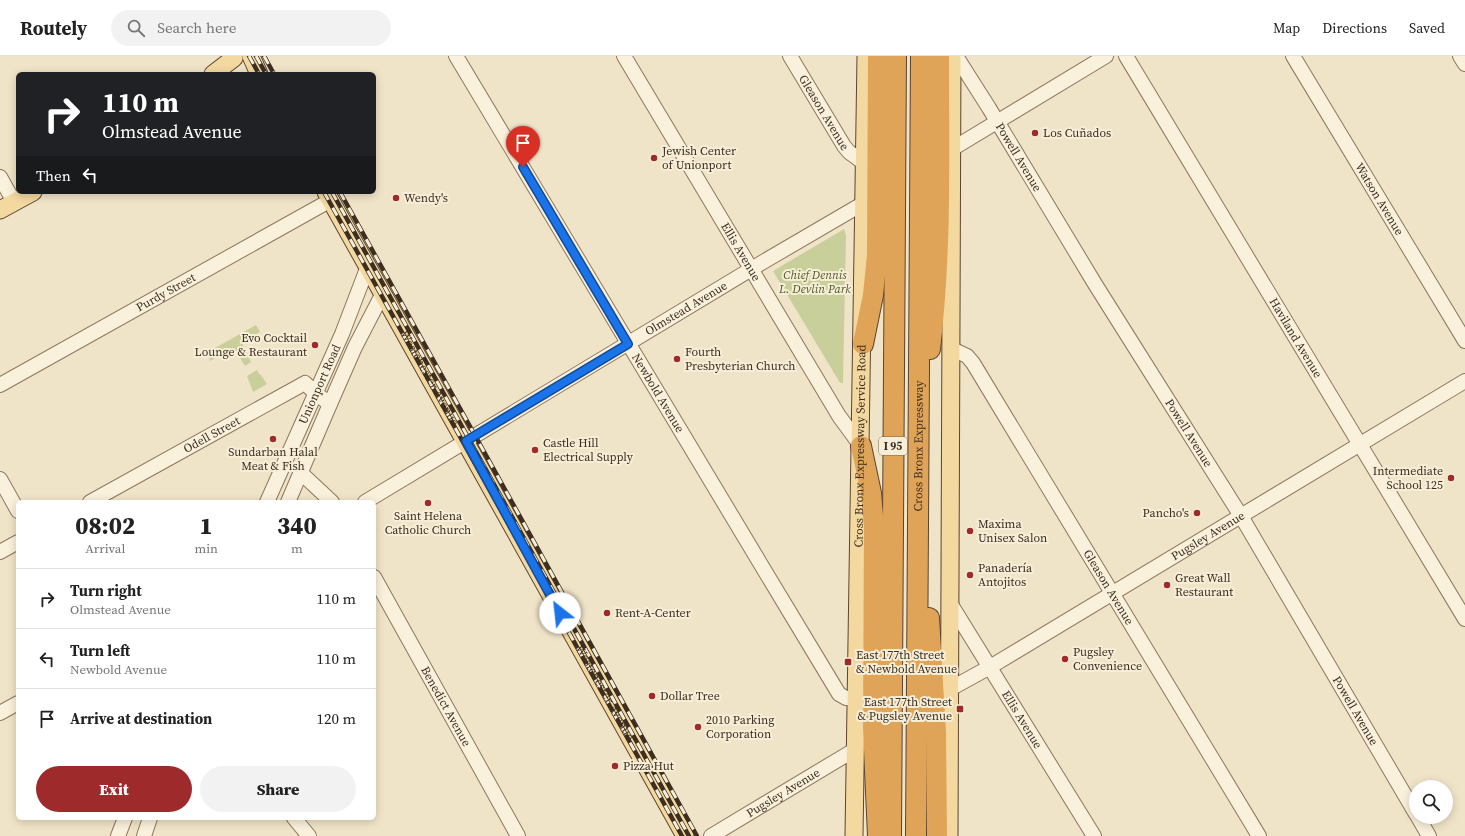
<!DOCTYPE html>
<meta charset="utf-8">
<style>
:root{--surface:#fff;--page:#f2f2f2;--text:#222;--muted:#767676;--line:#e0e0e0;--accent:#9e2a2b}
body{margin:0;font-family:"Source Serif 4",serif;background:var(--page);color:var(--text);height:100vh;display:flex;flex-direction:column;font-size:15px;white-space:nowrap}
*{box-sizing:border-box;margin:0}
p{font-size:13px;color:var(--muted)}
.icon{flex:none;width:22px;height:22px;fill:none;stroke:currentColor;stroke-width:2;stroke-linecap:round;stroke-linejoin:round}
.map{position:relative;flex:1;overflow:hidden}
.sheet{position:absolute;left:16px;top:444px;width:360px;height:320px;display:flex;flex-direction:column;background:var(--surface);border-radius:6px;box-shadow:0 2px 10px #0003}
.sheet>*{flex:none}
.guide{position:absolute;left:16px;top:16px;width:360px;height:122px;border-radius:6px;box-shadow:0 2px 10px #0003;background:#202124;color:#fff;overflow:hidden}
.controls{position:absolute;left:1409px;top:724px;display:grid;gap:8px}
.controls a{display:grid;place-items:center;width:44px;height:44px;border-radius:50%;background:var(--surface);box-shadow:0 2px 10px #0003;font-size:20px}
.pin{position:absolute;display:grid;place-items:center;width:34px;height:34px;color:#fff;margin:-41px -17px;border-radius:50% 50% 50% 0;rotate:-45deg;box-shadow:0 0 4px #0007}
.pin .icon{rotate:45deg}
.me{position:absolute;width:44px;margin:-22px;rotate:331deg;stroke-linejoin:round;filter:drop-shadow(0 0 3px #0008)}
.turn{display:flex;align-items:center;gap:14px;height:84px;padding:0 20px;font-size:18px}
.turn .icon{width:52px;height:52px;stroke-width:2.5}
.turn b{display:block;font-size:28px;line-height:34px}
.then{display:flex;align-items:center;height:38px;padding:0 20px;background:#0003;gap:8px;font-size:15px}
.eta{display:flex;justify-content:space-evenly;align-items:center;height:68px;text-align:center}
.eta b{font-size:24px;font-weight:800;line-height:28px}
.primary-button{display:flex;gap:8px;margin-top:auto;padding:8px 20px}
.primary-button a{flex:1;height:46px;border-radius:24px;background:var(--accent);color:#fff;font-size:16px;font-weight:800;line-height:46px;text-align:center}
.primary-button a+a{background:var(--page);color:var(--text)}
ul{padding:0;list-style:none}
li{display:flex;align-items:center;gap:12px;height:60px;padding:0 20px;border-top:1px solid var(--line)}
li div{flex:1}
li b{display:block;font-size:15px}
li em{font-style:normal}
header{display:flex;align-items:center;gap:24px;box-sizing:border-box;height:56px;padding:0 20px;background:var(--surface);border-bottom:1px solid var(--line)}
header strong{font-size:19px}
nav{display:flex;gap:22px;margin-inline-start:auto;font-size:14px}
.search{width:280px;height:36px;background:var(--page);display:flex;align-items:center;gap:10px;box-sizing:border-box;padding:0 14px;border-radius:22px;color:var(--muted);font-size:15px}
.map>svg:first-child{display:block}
</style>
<header>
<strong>Routely</strong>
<div class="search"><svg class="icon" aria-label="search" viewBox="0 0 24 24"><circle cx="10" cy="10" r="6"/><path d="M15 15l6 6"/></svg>Search here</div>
<nav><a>Map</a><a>Directions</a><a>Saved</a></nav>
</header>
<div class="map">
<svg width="1465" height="780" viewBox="0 0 1465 780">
<rect width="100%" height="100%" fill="#f0e4c8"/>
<!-- green -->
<path fill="#c9cf9b" d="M844 173 846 179 843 327H840L773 215Z
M256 269 260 276 242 287 251 306 245 310 234 292 210 305 208 296Z
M257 314 260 319H261L267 328 253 336 247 320Z"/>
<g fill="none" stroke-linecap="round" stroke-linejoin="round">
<defs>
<g id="minor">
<path id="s1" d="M456 0 760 507 839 638 846 642 856 643"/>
<path id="s2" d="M624 0 839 360 861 390"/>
<path id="s3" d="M790 0 844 90 849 96 864 107"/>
<path id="s4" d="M956 0 989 52 1095 228 1241 460 1416 758"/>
<path id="s5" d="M1126 0 1465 563"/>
<path id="s6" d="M1293 0 1465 285"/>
<path d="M1460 0 1465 8"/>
<path d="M952 93 1106 0"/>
<path d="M0 121 14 146"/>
<path id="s7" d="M950 292 967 300 973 307 1259 780"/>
<path id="s8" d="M0 329 331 144"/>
<path d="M301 417 332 446"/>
<path d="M0 423 18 455"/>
<path id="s9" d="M90 446 305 327 315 337 330 348"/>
<path id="s10" d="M267 446 342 278 368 210"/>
<path d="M288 446 330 348 355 291 383 237"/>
<path id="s11" d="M365 446 763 206 864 147"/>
<path d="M0 496 18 486"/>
<path id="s12" d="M374 521 518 780"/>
<path id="s13" d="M950 547 1094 780"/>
<path id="s14" d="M950 633 990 611 1465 325"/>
<path d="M0 657 18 647"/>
<path d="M1418 761 1429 780"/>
<path d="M294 762 309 780"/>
<path d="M118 780 125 762"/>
<path d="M144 780 150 762"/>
<path id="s15" d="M711 780 856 693"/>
</g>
<g id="major">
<path d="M251 0 259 18"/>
<path d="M213 18 234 2"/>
<path id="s16" d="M326 136 685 780"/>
<path d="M0 154 33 136"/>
<path id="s17" d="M854 780 866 0"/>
<path d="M949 780 952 0"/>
</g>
<g id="highway">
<path d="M863 288 873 239 877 199 878 0"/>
<path d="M930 293C942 196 939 98 939 0"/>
<path d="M861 390 871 437 874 471 873 671 878 780"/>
<path d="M929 562 936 676 937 780"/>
<path d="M891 780 896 0"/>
<path id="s18" d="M916 780 921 0"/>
</g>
</defs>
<!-- minor casing -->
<use href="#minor" stroke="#8d765c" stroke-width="16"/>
<!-- major casing -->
<use href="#major" stroke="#5b4430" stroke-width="19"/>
<!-- highway casing -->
<use href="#highway" stroke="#5b4430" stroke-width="22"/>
<!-- minor -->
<use href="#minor" stroke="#faf1dc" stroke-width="14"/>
<!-- major -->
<use href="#major" stroke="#f3d9a0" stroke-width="17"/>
<!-- highway -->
<use href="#highway" stroke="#e0a458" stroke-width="20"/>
<defs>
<path id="rail" d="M249 0 259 18
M256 0 266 18
M264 0 274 18
M324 136 682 780
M332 136 689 780
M340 136 697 780"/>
</defs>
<!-- rail casing -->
<use href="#rail" stroke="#3d2e20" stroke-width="4.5"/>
<!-- rail -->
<use href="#rail" stroke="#f7eed8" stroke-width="3" stroke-dasharray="9" stroke-linecap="butt"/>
</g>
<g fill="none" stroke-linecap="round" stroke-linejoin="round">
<defs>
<path id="route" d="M523 111 628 288 466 385 560 557"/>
</defs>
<!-- route casing -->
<use href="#route" stroke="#114b97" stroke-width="10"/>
<!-- route -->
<use href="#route" stroke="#1a73e8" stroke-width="7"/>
</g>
<!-- markers -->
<g fill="#9e2a2b" stroke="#f7eed8" stroke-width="1.5">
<circle cx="1035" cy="77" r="4"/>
<circle cx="654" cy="102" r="4"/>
<circle cx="396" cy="142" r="4"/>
<circle cx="315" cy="289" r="4"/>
<circle cx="677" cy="303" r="4"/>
<circle cx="273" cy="383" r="4"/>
<circle cx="535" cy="394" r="4"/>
<circle cx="1451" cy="422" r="4"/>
<circle cx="428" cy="447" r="4"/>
<circle cx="1197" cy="457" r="4"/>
<circle cx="970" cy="475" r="4"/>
<circle cx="970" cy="519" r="4"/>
<circle cx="1167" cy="529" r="4"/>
<circle cx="607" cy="557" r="4"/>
<circle cx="1065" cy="603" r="4"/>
<rect x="844" y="602" width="8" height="8" rx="2"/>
<circle cx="652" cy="640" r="4"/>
<rect x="956" y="649" width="8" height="8" rx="2"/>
<circle cx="698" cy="671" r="4"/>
<circle cx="615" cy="710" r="4"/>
</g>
<g text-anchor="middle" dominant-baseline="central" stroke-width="4" stroke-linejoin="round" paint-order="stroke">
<!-- shield labels -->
<rect fill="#f7eed8" stroke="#756857" stroke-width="1" x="879" y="381" width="28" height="18" rx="3"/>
<g font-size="11" font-weight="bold" fill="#3d2e20">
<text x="893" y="390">I 95</text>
</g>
<!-- street labels -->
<g font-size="12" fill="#3d2e20" stroke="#f7eed8">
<text stroke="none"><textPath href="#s3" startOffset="66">Gleason Avenue</textPath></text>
<text stroke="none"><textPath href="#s4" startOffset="119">Powell Avenue</textPath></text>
<text stroke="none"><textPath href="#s6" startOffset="167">Watson Avenue</textPath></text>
<text stroke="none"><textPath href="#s2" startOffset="228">Ellis Avenue</textPath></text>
<text stroke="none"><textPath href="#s8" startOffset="190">Purdy Street</textPath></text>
<text stroke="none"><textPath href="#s11" startOffset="375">Olmstead Avenue</textPath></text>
<text stroke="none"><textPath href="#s5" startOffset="329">Haviland Avenue</textPath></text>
<text stroke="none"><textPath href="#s16" startOffset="213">Westchester Avenue</textPath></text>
<text stroke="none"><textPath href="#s10" startOffset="129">Unionport Road</textPath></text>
<text stroke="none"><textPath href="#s1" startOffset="393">Newbold Avenue</textPath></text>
<text stroke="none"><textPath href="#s4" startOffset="443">Powell Avenue</textPath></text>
<text stroke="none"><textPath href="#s9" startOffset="139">Odell Street</textPath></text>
<text stroke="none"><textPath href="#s17" startOffset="390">Cross Bronx Expressway Service Road</textPath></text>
<text stroke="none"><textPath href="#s18" startOffset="390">Cross Bronx Expressway</textPath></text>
<text stroke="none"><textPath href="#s14" startOffset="300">Pugsley Avenue</textPath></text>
<text stroke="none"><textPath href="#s7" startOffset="290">Gleason Avenue</textPath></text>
<text stroke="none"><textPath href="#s16" startOffset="573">Westchester Avenue</textPath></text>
<text stroke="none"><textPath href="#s12" startOffset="148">Benedict Avenue</textPath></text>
<text stroke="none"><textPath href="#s4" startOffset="767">Powell Avenue</textPath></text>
<text stroke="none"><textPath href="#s13" startOffset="137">Ellis Avenue</textPath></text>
<text stroke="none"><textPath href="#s15" startOffset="84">Pugsley Avenue</textPath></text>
</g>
<!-- poi labels -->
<g font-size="12" fill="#3d2e20" stroke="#f7eed8" text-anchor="start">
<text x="1043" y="77">Los Cuñados</text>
<text x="662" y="95">Jewish Center<tspan x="662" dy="14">of Unionport</tspan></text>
<text x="404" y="142">Wendy's</text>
<text x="307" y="282" text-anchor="end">Evo Cocktail<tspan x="307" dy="14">Lounge &amp; Restaurant</tspan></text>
<text x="685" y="296">Fourth<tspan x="685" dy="14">Presbyterian Church</tspan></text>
<text x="543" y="387">Castle Hill<tspan x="543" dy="14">Electrical Supply</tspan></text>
<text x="273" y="396" text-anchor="middle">Sundarban Halal<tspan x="273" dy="14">Meat &amp; Fish</tspan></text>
<text x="1443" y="415" text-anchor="end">Intermediate<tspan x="1443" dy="14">School 125</tspan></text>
<text x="1189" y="457" text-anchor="end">Pancho's</text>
<text x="428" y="460" text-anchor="middle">Saint Helena<tspan x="428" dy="14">Catholic Church</tspan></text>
<text x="978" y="468">Maxima<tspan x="978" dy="14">Unisex Salon</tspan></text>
<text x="978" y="512">Panadería<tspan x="978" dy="14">Antojitos</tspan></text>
<text x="1175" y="522">Great Wall<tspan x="1175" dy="14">Restaurant</tspan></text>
<text x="615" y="557">Rent-A-Center</text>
<text x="1073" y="596">Pugsley<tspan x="1073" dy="14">Convenience</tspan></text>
<text x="856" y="599">East 177th Street<tspan x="856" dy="14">&amp; Newbold Avenue</tspan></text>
<text x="660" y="640">Dollar Tree</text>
<text x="952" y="646" text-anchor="end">East 177th Street<tspan x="952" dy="14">&amp; Pugsley Avenue</tspan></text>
<text x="706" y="664">2010 Parking<tspan x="706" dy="14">Corporation</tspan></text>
<text x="623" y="710">Pizza Hut</text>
</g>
<!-- park labels -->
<g font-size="12" font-style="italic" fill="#4d5a26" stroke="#f7eed8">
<text x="815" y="219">Chief Dennis<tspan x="815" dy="14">L. Devlin Park</tspan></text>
</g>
</g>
</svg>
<div class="controls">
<a><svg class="icon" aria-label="search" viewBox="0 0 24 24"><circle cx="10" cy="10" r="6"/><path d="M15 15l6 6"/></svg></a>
</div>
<div class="pin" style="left:523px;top:111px;background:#d93025"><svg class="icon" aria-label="arrive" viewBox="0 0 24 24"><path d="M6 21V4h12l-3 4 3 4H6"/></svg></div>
<svg class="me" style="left:560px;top:557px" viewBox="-20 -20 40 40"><circle r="19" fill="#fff"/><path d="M0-13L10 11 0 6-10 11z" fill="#1a73e8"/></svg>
<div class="guide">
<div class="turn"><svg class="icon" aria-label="right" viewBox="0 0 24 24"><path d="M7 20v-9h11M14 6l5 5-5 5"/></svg><div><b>110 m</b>Olmstead Avenue</div></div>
<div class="then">Then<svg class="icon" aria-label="left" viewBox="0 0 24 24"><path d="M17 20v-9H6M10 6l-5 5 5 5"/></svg></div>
</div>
<section class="sheet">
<div class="eta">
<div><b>08:02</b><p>Arrival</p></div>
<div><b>1</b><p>min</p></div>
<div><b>340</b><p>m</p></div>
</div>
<ul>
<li><svg class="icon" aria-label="right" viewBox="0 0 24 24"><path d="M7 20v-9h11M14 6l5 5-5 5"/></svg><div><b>Turn right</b><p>Olmstead Avenue</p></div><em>110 m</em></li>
<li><svg class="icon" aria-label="left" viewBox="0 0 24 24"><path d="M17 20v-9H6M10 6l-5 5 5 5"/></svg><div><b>Turn left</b><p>Newbold Avenue</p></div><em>110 m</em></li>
<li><svg class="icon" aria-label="arrive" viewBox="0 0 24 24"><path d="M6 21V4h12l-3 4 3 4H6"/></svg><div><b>Arrive at destination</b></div><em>120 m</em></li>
</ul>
<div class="primary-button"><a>Exit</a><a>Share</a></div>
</section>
</div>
